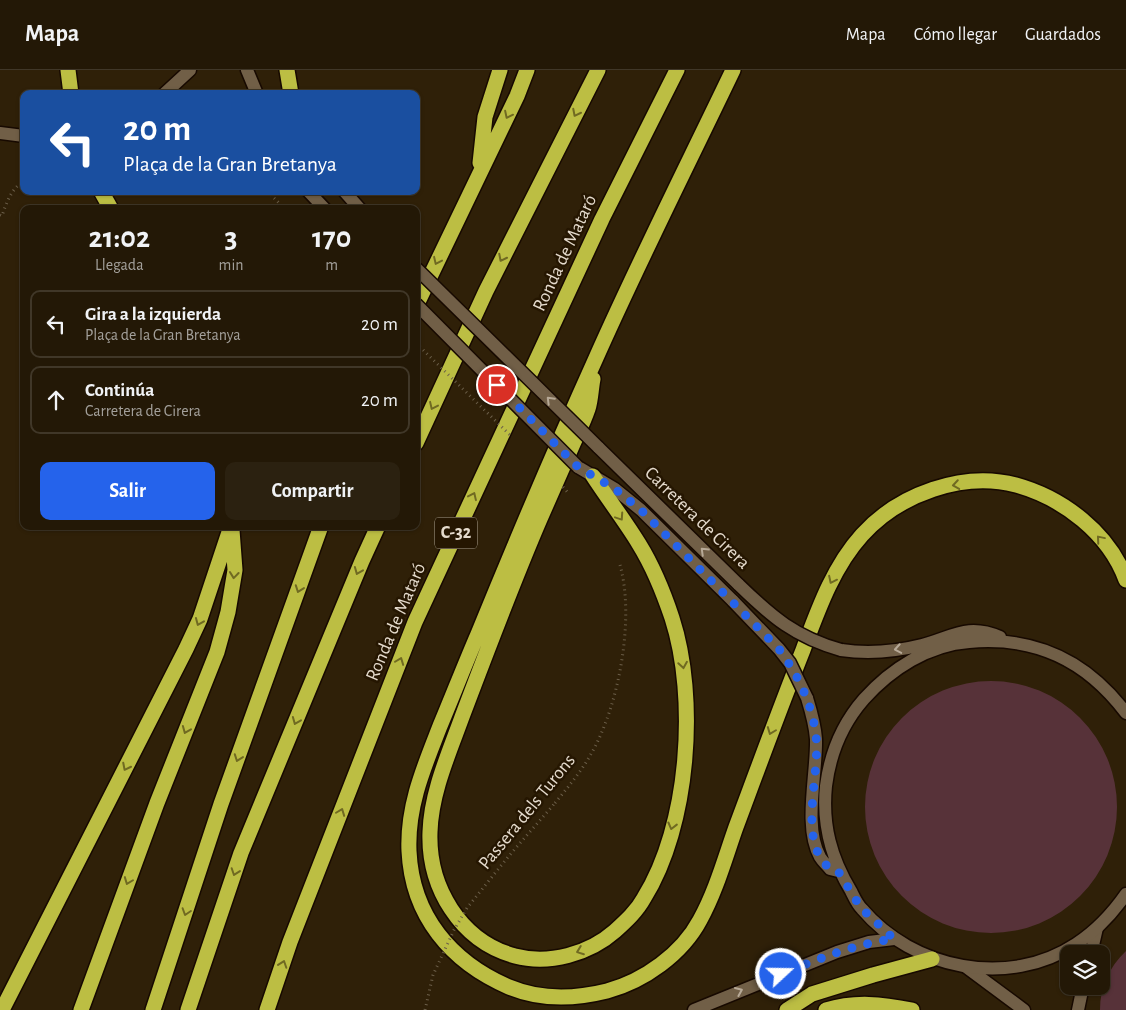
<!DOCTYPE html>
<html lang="es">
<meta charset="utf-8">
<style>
:root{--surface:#231806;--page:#2b2110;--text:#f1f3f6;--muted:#a3a09b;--line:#403728;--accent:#2563eb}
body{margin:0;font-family:"Alegreya Sans",sans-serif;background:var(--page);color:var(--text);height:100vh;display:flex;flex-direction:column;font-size:19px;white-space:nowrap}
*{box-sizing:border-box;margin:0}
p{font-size:16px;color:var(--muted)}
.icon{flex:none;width:28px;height:28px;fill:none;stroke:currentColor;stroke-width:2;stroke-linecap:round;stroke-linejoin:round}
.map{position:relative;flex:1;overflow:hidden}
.sheet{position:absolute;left:20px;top:135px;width:400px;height:325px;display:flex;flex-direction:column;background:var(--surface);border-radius:10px;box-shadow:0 1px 4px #0004,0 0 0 1px var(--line)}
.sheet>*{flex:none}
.top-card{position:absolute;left:20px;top:20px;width:400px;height:105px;border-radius:10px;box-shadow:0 1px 4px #0004,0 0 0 1px var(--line);background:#1a4fa0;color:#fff;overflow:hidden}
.fabs{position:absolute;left:1060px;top:875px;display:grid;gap:10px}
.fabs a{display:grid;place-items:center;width:50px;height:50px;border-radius:10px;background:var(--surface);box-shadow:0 1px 4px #0004,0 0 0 1px var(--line);font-size:25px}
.pin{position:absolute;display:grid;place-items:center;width:42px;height:42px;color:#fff;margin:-21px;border:2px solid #fff;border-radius:50%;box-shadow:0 1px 5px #0007}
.me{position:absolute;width:55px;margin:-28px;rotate:69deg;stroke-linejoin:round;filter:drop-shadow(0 0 4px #0008)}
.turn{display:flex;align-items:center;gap:18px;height:105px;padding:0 20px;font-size:22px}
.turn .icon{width:65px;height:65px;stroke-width:2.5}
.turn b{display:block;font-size:35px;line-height:42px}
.eta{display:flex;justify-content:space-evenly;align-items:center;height:85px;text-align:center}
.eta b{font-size:30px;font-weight:700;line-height:35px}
.action{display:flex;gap:10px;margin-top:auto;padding:10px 20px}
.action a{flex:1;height:58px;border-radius:10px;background:var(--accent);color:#fff;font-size:20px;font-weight:700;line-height:58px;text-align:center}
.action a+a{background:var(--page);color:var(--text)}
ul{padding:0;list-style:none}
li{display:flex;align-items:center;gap:15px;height:68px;margin:0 10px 8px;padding:0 10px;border:2px solid var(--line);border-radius:10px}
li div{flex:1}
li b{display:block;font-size:19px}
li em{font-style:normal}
header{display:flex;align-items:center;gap:30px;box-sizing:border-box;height:70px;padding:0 25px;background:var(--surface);border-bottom:1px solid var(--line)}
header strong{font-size:24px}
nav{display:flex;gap:28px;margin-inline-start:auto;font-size:18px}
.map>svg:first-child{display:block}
</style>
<header>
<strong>Mapa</strong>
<nav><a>Mapa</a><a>Cómo llegar</a><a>Guardados</a></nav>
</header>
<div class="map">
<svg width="1126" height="940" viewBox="0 0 1126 940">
<rect width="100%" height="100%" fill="#2f2008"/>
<!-- green -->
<path fill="#573239" d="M865 737a126 126 0 1 1 252 0a126 126 0 1 1-252 0Z
M1126 881V940H1100C1100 917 1109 897 1126 881Z"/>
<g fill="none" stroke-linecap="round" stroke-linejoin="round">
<defs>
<path id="minor" d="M1091 884 1097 858
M966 897 1024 940
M694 940 837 882 869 872 894 869
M1078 940 1083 916"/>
<path id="tertiary" d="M247 0 257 24
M164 24 190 0
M0 63 24 66
M308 121 325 139
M344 121 360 139
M598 377 739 515
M578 397 615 419 641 440 733 531
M841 580C868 584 894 582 922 575 953 567 967 553 1000 567
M807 628C811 641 815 655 816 669 817 703 803 757 820 787 823 792 827 795 830 799L838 801
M1126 643C1086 590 1035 566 969 572 928 575 891 599 864 629 843 653 830 684 826 716 822 755 831 788 851 821 854 827 857 834 862 839 913 899 1008 919 1076 874 1096 861 1112 844 1126 824"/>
<path id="motorway" d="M68 0 71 24
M287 0 291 24
M733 0C687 96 639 191 596 288 555 379 516 471 478 564 465 594 453 625 440 656 424 697 407 736 409 781 412 846 451 892 509 917 540 930 575 929 607 921 644 911 682 884 700 850 716 821 725 788 736 757 758 698 780 638 803 580 818 540 833 497 862 465 899 424 963 401 1016 415 1063 428 1109 463 1126 510
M480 93 485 47 500 0
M101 121 111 139
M416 236 517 26 527 0
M416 373 486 221 598 0
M593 406C608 429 625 451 639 474 652 495 664 524 672 548 698 628 689 756 644 828 637 841 626 851 615 861 589 884 549 895 515 886 460 871 428 817 430 762 431 723 449 683 462 647 487 581 512 514 540 449 551 424 562 399 573 374 578 363 584 351 588 339 591 330 591 319 593 309
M2 940 186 579 200 549 231 456
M81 940 157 733 217 582 228 542 235 500 232 460
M153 940 221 734 321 456
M188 940 241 783 362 491 378 456
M267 940 290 872 415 552 602 149 677 0
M787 940 812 924 873 905 932 889
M826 940C855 931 882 934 912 940"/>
</defs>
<!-- minor casing -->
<use href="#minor" stroke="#170900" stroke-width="15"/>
<!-- tertiary casing -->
<use href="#tertiary" stroke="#170900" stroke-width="15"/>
<!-- motorway casing -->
<use href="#motorway" stroke="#170900" stroke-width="18"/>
<!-- path -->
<path stroke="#6c5f4a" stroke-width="3" stroke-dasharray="1 4" stroke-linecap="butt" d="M267 121 285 139
M0 145 2 146C7 131 11 120 24 110
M555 733C568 717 581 702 591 684 619 636 635 548 620 495"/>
<!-- minor -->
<use href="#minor" stroke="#715f47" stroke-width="12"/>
<!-- tertiary -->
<use href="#tertiary" stroke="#715f47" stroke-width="12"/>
<!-- motorway -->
<use href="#motorway" stroke="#bcbe43" stroke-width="15"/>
<defs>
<path id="tertiary-bridge" d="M416 198 598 377
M416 234 578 397
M739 515C772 547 795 567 841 580
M733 531 779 579 790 593 807 628"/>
</defs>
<!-- tertiary-bridge casing -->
<use href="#tertiary-bridge" stroke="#170900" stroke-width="15" stroke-linecap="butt"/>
<!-- path-bridge -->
<path stroke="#6c5f4a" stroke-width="3" stroke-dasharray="1 4" stroke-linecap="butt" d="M416 273 510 365
M563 417 569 424
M425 940 433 905 454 860 467 838 508 787 555 733"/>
<!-- tertiary-bridge -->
<use href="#tertiary-bridge" stroke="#715f47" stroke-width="12"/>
</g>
<!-- one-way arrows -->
<defs><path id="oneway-chevron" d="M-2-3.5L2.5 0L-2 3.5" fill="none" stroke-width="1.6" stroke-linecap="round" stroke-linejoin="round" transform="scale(1.25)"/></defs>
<g stroke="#706a22">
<use href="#oneway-chevron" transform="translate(576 43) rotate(117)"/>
<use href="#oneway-chevron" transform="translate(508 45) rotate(116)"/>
<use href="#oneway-chevron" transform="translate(502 188) rotate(117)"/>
<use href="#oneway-chevron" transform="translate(437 191) rotate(115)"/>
<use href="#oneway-chevron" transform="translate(433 336) rotate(115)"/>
<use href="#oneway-chevron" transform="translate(956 415) rotate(171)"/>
<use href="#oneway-chevron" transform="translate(473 426) rotate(-65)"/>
<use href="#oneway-chevron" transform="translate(620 447) rotate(56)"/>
<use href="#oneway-chevron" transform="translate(1100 469) rotate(-130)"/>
<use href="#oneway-chevron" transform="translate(358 501) rotate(112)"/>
<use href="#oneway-chevron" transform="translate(234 505) rotate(96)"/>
<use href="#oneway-chevron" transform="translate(832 510) rotate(116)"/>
<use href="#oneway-chevron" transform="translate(299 519) rotate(110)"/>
<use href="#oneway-chevron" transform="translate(199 552) rotate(113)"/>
<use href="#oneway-chevron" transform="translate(400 591) rotate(-69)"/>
<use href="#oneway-chevron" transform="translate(683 595) rotate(81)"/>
<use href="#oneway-chevron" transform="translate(296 651) rotate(112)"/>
<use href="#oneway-chevron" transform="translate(186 660) rotate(112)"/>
<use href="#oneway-chevron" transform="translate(771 661) rotate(111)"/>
<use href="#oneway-chevron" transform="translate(238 688) rotate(110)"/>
<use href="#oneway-chevron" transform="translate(126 697) rotate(117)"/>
<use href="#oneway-chevron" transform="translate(341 742) rotate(-69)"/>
<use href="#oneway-chevron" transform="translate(672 756) rotate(104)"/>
<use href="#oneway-chevron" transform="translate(235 802) rotate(109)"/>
<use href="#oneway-chevron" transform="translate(128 811) rotate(111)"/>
<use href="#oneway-chevron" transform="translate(186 842) rotate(108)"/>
<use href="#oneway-chevron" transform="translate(580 881) rotate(159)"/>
<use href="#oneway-chevron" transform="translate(283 894) rotate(-71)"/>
</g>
<g stroke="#b7a997">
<use href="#oneway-chevron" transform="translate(550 330) rotate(-135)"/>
<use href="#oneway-chevron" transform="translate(704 481) rotate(-136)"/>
<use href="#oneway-chevron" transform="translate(898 579) rotate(170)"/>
<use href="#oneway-chevron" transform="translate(739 921) rotate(-23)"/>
</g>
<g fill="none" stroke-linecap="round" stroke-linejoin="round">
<!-- route -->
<path stroke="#2563eb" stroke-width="9" stroke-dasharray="0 16.2" d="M497 315 578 397 615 419 641 440 779 579C798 605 812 633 816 666 820 702 802 755 820 787 823 792 827 796 830 799L838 801 861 838 894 869C854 874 819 889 781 904"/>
</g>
<g text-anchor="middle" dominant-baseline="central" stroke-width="5" stroke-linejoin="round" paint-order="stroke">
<!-- shield labels -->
<rect fill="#251601" stroke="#aba090" stroke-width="1" x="435" y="447.5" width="42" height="31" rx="4"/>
<g font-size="18" font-weight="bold" fill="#e5dbcd">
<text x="456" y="463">C-32</text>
</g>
<!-- street labels -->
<g font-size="19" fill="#e5dbcd" stroke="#251601">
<text transform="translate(565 183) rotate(-65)">Ronda de Mataró</text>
<text transform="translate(697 448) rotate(44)">Carretera de Cirera</text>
<text transform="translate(396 552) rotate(-67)">Ronda de Mataró</text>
<text transform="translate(527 742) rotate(-51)">Passera dels Turons</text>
</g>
</g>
</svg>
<div class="fabs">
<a><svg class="icon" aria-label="layers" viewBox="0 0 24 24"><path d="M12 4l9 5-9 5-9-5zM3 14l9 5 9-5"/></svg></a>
</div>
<div class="pin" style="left:497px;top:315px;background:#d93025"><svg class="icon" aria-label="arrive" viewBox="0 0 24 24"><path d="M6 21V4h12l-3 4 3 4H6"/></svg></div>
<svg class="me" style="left:781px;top:904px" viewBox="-20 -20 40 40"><circle r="17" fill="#2563eb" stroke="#fff" stroke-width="3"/><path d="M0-11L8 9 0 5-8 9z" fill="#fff"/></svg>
<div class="top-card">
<div class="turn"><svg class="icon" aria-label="left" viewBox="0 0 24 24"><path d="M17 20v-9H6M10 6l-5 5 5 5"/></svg><div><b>20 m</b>Plaça de la Gran Bretanya</div></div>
</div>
<section class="sheet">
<div class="eta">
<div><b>21:02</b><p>Llegada</p></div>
<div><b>3</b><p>min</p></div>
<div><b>170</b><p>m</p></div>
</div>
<ul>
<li><svg class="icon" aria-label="left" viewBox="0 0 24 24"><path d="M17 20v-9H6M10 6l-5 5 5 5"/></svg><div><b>Gira a la izquierda</b><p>Plaça de la Gran Bretanya</p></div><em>20 m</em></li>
<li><svg class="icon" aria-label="ahead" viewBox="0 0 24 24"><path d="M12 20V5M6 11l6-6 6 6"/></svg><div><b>Continúa</b><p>Carretera de Cirera</p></div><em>20 m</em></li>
</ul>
<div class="action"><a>Salir</a><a>Compartir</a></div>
</section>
</div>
